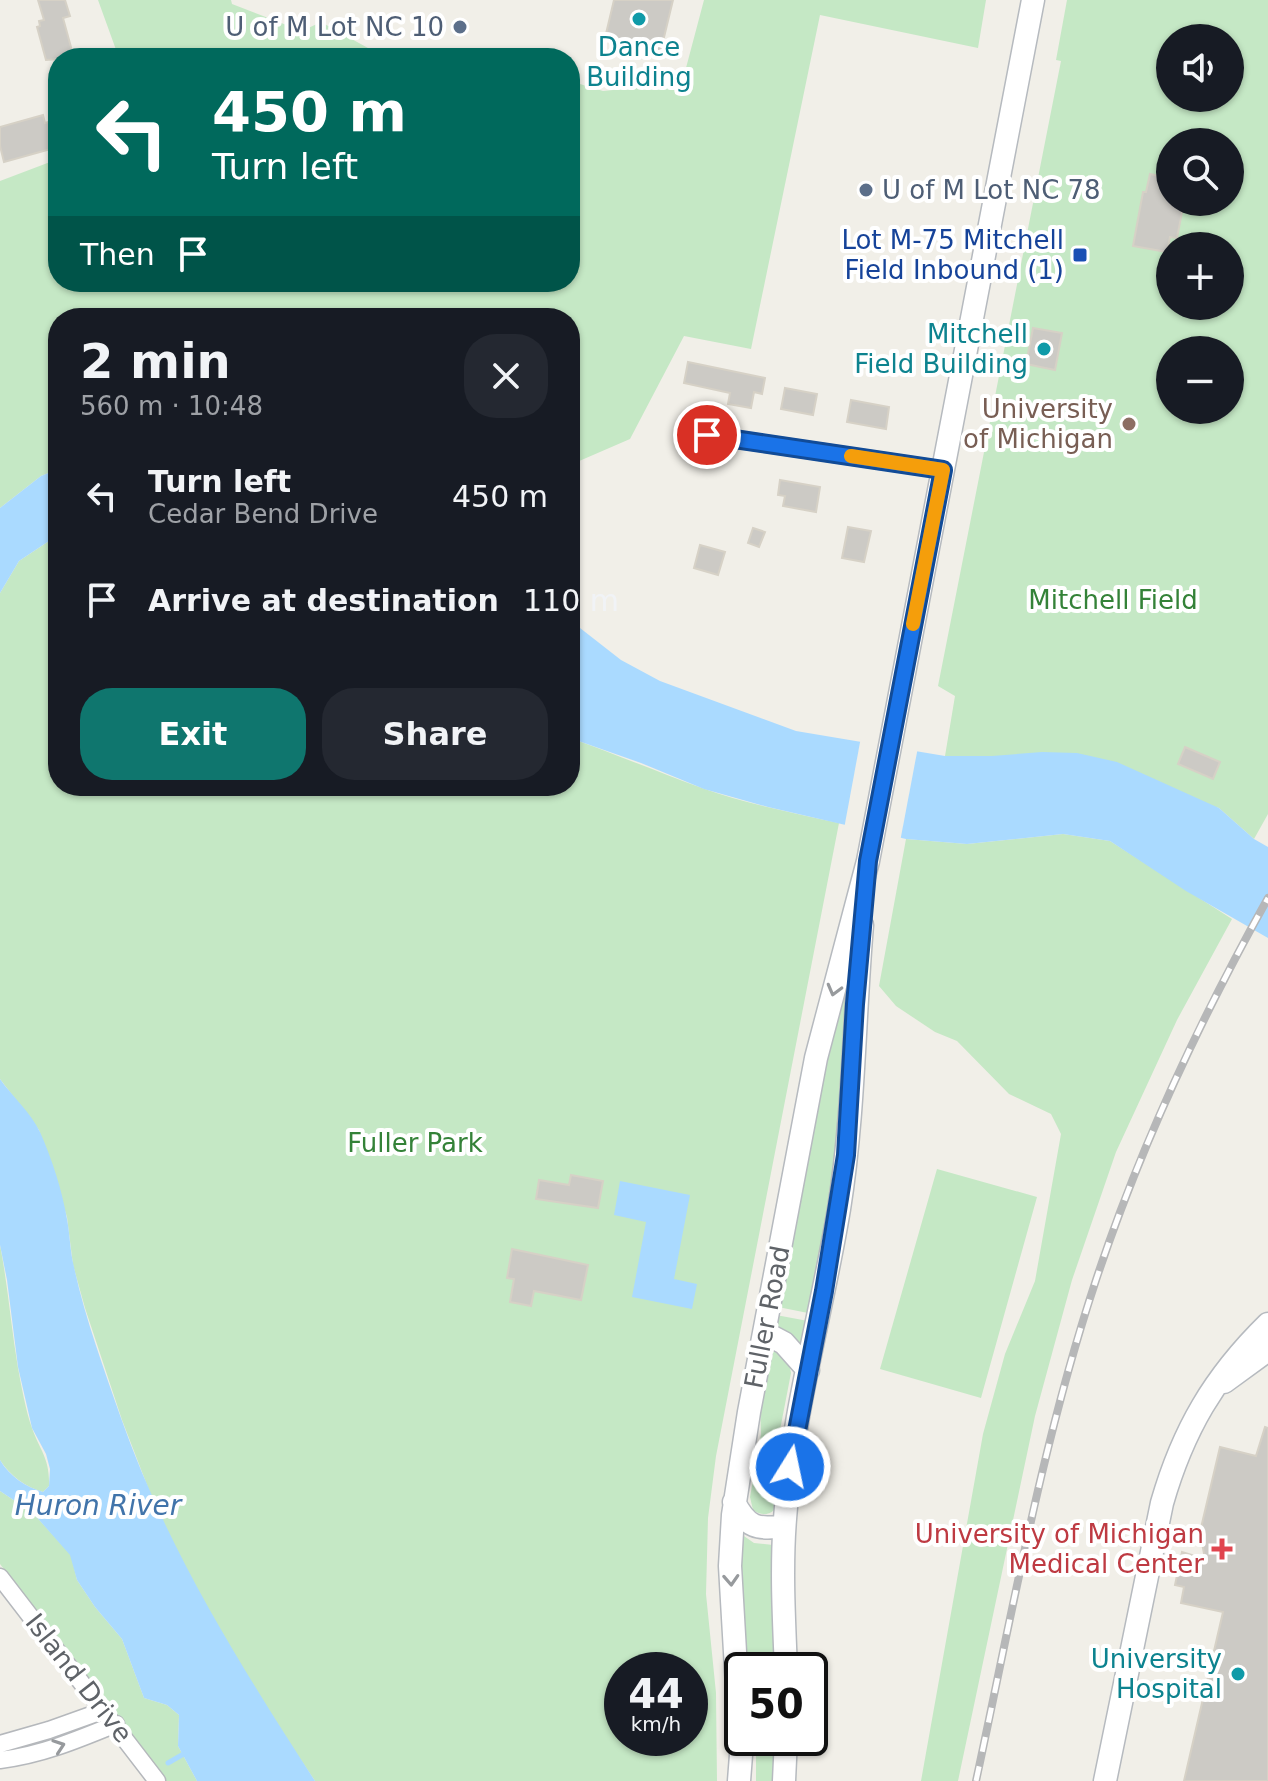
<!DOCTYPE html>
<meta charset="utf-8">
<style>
:root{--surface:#171b24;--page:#242831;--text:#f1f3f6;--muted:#9ea1a6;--accent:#0f766e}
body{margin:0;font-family:"DejaVu Sans",sans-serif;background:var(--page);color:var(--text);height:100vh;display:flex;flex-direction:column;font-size:30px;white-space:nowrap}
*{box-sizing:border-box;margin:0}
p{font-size:26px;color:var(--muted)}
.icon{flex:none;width:44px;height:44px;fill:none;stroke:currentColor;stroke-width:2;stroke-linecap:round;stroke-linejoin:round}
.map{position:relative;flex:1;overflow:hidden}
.details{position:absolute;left:48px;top:308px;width:532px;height:488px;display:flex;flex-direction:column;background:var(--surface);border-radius:32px;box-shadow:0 2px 6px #0004}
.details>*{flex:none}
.guide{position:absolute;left:48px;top:48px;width:532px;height:244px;border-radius:32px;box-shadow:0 2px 6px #0004;background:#00695c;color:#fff;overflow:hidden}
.controls{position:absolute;left:1156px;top:24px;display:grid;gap:16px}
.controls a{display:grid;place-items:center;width:88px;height:88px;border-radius:50%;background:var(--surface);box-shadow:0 2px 6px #0004;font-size:40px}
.speed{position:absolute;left:604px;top:1652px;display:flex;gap:16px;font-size:40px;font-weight:700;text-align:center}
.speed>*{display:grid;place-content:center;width:104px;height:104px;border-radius:50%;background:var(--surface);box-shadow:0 2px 6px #0004;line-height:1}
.speed small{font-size:20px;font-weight:400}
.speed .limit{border:4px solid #111;border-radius:12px;background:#fff;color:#111}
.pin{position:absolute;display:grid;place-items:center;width:68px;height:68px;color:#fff;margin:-34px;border:4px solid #fff;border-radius:50%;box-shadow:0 2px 8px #0007}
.me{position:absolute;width:88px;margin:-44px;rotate:10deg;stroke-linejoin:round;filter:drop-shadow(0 0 6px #0008)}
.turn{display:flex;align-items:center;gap:28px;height:168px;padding:0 32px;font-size:36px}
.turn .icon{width:104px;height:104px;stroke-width:2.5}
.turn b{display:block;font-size:56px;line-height:68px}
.then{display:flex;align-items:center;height:76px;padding:0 32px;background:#0003;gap:16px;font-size:30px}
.round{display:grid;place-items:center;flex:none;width:84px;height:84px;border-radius:32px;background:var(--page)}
.head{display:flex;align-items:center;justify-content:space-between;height:136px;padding:0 32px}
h1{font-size:48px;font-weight:700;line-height:60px}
.action{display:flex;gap:16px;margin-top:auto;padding:16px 32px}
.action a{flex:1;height:92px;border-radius:32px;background:var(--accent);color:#fff;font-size:32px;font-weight:700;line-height:92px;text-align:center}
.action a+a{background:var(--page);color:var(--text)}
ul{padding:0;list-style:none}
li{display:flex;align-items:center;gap:24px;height:104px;padding:0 32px}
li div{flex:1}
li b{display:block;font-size:30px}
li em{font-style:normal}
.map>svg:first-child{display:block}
</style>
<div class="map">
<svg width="1268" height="1781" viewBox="0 0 1268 1781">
<rect width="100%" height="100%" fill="#f1efe8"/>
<!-- green -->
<path fill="#c5e8c5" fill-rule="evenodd" d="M98 0H231L232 4 302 31 321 22 386 58H119Z
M704 0H986L978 48 820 15 751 349 684 336 630 439 570 465V318H58V469L41 476 0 508V181L58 159V282H570V81L603 91 682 83Z
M1067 0H1268V814L1254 839 1219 808 992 756H945L955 696 938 686 1061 61 1056 60ZM1170 38H1230V98H1170ZM1170 142H1230V202H1170ZM1170 246H1230V306H1170ZM1170 350H1230V410H1170Z
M58 535V786H570V738C615 754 658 772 702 788 747 804 794 813 839 823L716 1456 708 1518 706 1594 716 1693 717 1781H315L266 1708 186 1571 152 1498 122 1420 85 1308 73 1265 67 1217 39 1130 0 1079V593L19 561ZM622 1670H690V1738H622Z
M1063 834 1110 841 1232 919 1177 1020 1116 1152 1072 1280 1035 1416 958 1781H921L983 1434 1005 1354 1035 1281 1061 1134 1051 1114 1009 1094 957 1041 935 1032 896 1006 879 986 906 839 967 844Z
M854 919 834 1186 808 1313 778 1307Z
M937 1169 1037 1197 981 1398 880 1369Z
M0 1245C8 1286 11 1327 18 1368 21 1384 26 1412 32 1428 40 1451 50 1458 49 1486L43 1492C26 1487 10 1476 0 1460Z
M776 1315 808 1321 802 1345 775 1327Z
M770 1349H774L789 1363 791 1373 780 1430 784 1451 777 1506C771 1516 762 1516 753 1510L750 1497 761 1434 760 1406Z
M0 1491 33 1513 71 1555 77 1580 95 1607 122 1639 144 1698 167 1705 179 1715 178 1746 197 1781H166L0 1564Z
M741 1534 754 1543 773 1545 777 1670H746L741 1623Z
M756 1738H778L777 1781H756Z"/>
<!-- water -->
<path fill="#aadaff" d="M58 469V535L19 561 0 593V508L41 476Z
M570 623 580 628 621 660 660 681 796 731 945 756H992L1042 752 1077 753 1117 762 1219 808 1254 839 1268 847V938L1186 891 1110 841 1063 834 967 844 906 839 768 807 704 789 641 763 570 738Z
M0 1079C12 1096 31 1113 40 1132 52 1159 62 1190 67 1219 70 1235 70 1251 74 1267 85 1318 104 1369 121 1418 167 1549 240 1665 315 1781H197L178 1746 179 1715 167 1705 144 1698 122 1639 95 1607 77 1580 70 1555 33 1513 0 1491V1460C9 1476 26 1487 43 1492L49 1486 50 1469 46 1454 32 1428 18 1367 7 1280 0 1245Z
M620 1181 690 1195 674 1279 697 1284 692 1309 632 1297 646 1222 614 1215Z"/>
<!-- pier -->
<path fill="#f1efe8" d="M861 737 918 747 900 842 844 829Z"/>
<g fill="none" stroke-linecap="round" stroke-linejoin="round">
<!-- stream -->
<path stroke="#aadaff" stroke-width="5" d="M168 1763 187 1752"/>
</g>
<!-- building -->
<path fill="#cccac5" stroke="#d6d1c6" stroke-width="2" d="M38 0H65L70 16 63 18 74 58 46 60 37 27 40 26 39 21 44 20Z
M614 0H673L659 58 612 47 614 40 605 38Z
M43 115 45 123 58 119V147L4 162 0 146V127Z
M1150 174 1170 178V202H1184L1177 238 1170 237 1167 252 1133 246 1143 192H1146Z
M1033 328 1062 333 1055 370 1026 364Z
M688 362 765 378 762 394 754 392 751 408 728 404 730 393 684 383Z
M785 388 817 394 813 415 781 409Z
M851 400 889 407 886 429 847 422Z
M780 480 820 487 816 512 783 506 785 496 778 495Z
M848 527 871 531 864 562 842 558Z
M753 528 765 532 759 547 748 543Z
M700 545 725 552 718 575 694 568Z
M1185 747 1220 762 1213 779 1178 764Z
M571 1175 603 1181 598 1208 536 1199 539 1180 569 1185Z
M512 1249 588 1265 581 1300 534 1291 531 1306 510 1302 514 1279 507 1278Z
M1265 1427 1268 1428V1781H1184L1223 1612 1181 1603 1184 1587 1175 1585 1182 1552 1205 1559 1200 1532 1220 1447 1256 1456Z"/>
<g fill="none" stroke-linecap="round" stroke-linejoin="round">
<defs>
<path id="street" d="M707 435 943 470
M0 1577 157 1781
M0 1744 49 1730 105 1710
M0 1760C41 1755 77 1740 116 1724"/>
<path id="secondary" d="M765 1333 784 1343 808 1370
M1224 1382 1268 1350
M734 1502C747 1528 758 1530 784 1526
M786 1670C784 1620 781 1569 785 1519 792 1414 822 1312 839 1209 854 1115 854 1020 862 925
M739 1781 741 1755 730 1566 733 1515 749 1412 816 1058 868 861 1033 0
M784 1781 786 1738
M1105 1781 1162 1503C1183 1430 1214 1377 1268 1324"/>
</defs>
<!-- street casing -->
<use href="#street" stroke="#b5b8bc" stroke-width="19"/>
<!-- secondary casing -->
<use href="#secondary" stroke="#b6babf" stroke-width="25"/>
<!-- street -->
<use href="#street" stroke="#fff" stroke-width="16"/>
<!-- secondary -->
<use href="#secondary" stroke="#fff" stroke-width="22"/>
<defs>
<path id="rail" d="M976 1781C1012 1614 1042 1442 1096 1280 1140 1147 1200 1020 1268 898"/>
</defs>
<!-- rail casing -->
<use href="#rail" stroke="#b6b7b8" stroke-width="8"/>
<!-- rail -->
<use href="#rail" stroke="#fff" stroke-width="5" stroke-dasharray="15" stroke-linecap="butt"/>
</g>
<!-- one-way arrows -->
<defs><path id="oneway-chevron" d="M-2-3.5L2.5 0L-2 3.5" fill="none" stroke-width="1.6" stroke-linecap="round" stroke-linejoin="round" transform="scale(2)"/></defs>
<g stroke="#979a9d">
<use href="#oneway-chevron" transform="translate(834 990) rotate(105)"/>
<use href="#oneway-chevron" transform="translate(731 1580) rotate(87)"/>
<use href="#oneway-chevron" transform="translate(59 1746) rotate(-19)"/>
</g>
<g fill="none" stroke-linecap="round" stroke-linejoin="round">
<defs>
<path id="route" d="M707 435 943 470 868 861 855 1004 846 1155 824 1291 790 1467"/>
</defs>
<!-- route casing -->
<use href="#route" stroke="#114b97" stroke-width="20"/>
<!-- route -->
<use href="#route" stroke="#1a73e8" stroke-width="14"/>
<!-- slow -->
<path stroke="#f59e0b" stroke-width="14" d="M851 456 943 470 913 624"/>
</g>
<!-- markers -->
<g fill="#0f9aa8" stroke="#fff" stroke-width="3">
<circle cx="639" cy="19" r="8"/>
<circle cx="1044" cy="349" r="8"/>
<circle cx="1238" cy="1674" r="8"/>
</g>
<g fill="#5c6f8a" stroke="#fff" stroke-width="3">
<circle cx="460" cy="27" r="8"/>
<circle cx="866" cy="190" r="8"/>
</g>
<rect fill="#1a4fb4" stroke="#fff" stroke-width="3" x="1072" y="247" width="16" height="16" rx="4"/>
<circle fill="#8d6e63" stroke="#fff" stroke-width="3" cx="1129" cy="424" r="8"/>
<path fill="#e0444e" stroke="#fff" stroke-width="3" d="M1218 1537h8v8h8v8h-8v8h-8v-8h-8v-8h8z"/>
<g text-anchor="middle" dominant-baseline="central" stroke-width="8" stroke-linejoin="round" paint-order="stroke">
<!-- service labels -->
<g font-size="26" fill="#4e5e75" stroke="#fff" text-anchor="end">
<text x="444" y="27">U of M Lot NC 10</text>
<text x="882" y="190" text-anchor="start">U of M Lot NC 78</text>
</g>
<!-- culture labels -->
<g font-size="26" fill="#0d838f" stroke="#fff" text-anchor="end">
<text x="639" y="47" text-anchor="middle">Dance<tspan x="639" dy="30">Building</tspan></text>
<text x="1028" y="334">Mitchell<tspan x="1028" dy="30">Field Building</tspan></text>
<text x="1222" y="1659">University<tspan x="1222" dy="30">Hospital</tspan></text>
</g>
<!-- transit labels -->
<g font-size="26" fill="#164399" stroke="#fff" text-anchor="end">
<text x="1064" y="240">Lot M-75 Mitchell<tspan x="1064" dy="30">Field Inbound (1)</tspan></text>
</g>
<!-- education labels -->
<g font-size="26" fill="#785e54" stroke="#fff" text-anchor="end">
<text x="1113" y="409">University<tspan x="1113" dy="30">of Michigan</tspan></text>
</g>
<!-- park labels -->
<g font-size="26" fill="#348238" stroke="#fff">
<text x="1113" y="600">Mitchell Field</text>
<text x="415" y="1143">Fuller Park</text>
</g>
<!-- street labels -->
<g font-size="26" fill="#5f6368" stroke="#fff">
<text transform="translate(767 1317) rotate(-79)">Fuller Road</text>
<text transform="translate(79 1678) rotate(52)">Island Drive</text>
</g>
<!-- health labels -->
<g font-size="26" fill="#be3a42" stroke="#fff" text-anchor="end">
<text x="1204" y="1534">University of Michigan<tspan x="1204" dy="30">Medical Center</tspan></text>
</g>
<!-- water labels -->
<g font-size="28" font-style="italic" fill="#4174aa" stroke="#fff">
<text x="98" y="1505">Huron River</text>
</g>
</g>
</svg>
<div class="controls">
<a><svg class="icon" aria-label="sound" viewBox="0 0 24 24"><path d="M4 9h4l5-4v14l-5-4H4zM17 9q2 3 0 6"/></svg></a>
<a><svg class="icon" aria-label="search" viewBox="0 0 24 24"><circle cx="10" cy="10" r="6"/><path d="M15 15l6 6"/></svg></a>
<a>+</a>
<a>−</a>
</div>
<div class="speed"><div>44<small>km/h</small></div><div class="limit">50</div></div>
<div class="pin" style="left:707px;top:435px;background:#d93025"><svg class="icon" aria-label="arrive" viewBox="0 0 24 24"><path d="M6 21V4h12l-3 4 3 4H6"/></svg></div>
<svg class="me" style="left:790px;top:1467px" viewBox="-20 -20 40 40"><circle r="17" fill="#1a73e8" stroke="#fff" stroke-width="3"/><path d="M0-11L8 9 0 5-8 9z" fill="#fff"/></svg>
<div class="guide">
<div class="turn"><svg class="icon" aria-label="left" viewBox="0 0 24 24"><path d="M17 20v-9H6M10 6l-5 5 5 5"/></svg><div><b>450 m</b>Turn left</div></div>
<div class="then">Then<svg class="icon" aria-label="arrive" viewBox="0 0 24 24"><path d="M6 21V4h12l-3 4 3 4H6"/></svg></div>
</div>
<section class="details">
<div class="head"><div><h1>2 min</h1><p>560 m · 10:48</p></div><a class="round"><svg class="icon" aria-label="close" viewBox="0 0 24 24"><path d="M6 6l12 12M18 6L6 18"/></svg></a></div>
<ul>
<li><svg class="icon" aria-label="left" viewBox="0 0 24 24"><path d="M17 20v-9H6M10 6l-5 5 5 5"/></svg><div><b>Turn left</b><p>Cedar Bend Drive</p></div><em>450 m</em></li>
<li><svg class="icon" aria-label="arrive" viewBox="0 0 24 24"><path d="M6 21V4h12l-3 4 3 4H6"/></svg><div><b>Arrive at destination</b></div><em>110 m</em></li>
</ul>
<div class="action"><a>Exit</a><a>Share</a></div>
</section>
</div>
